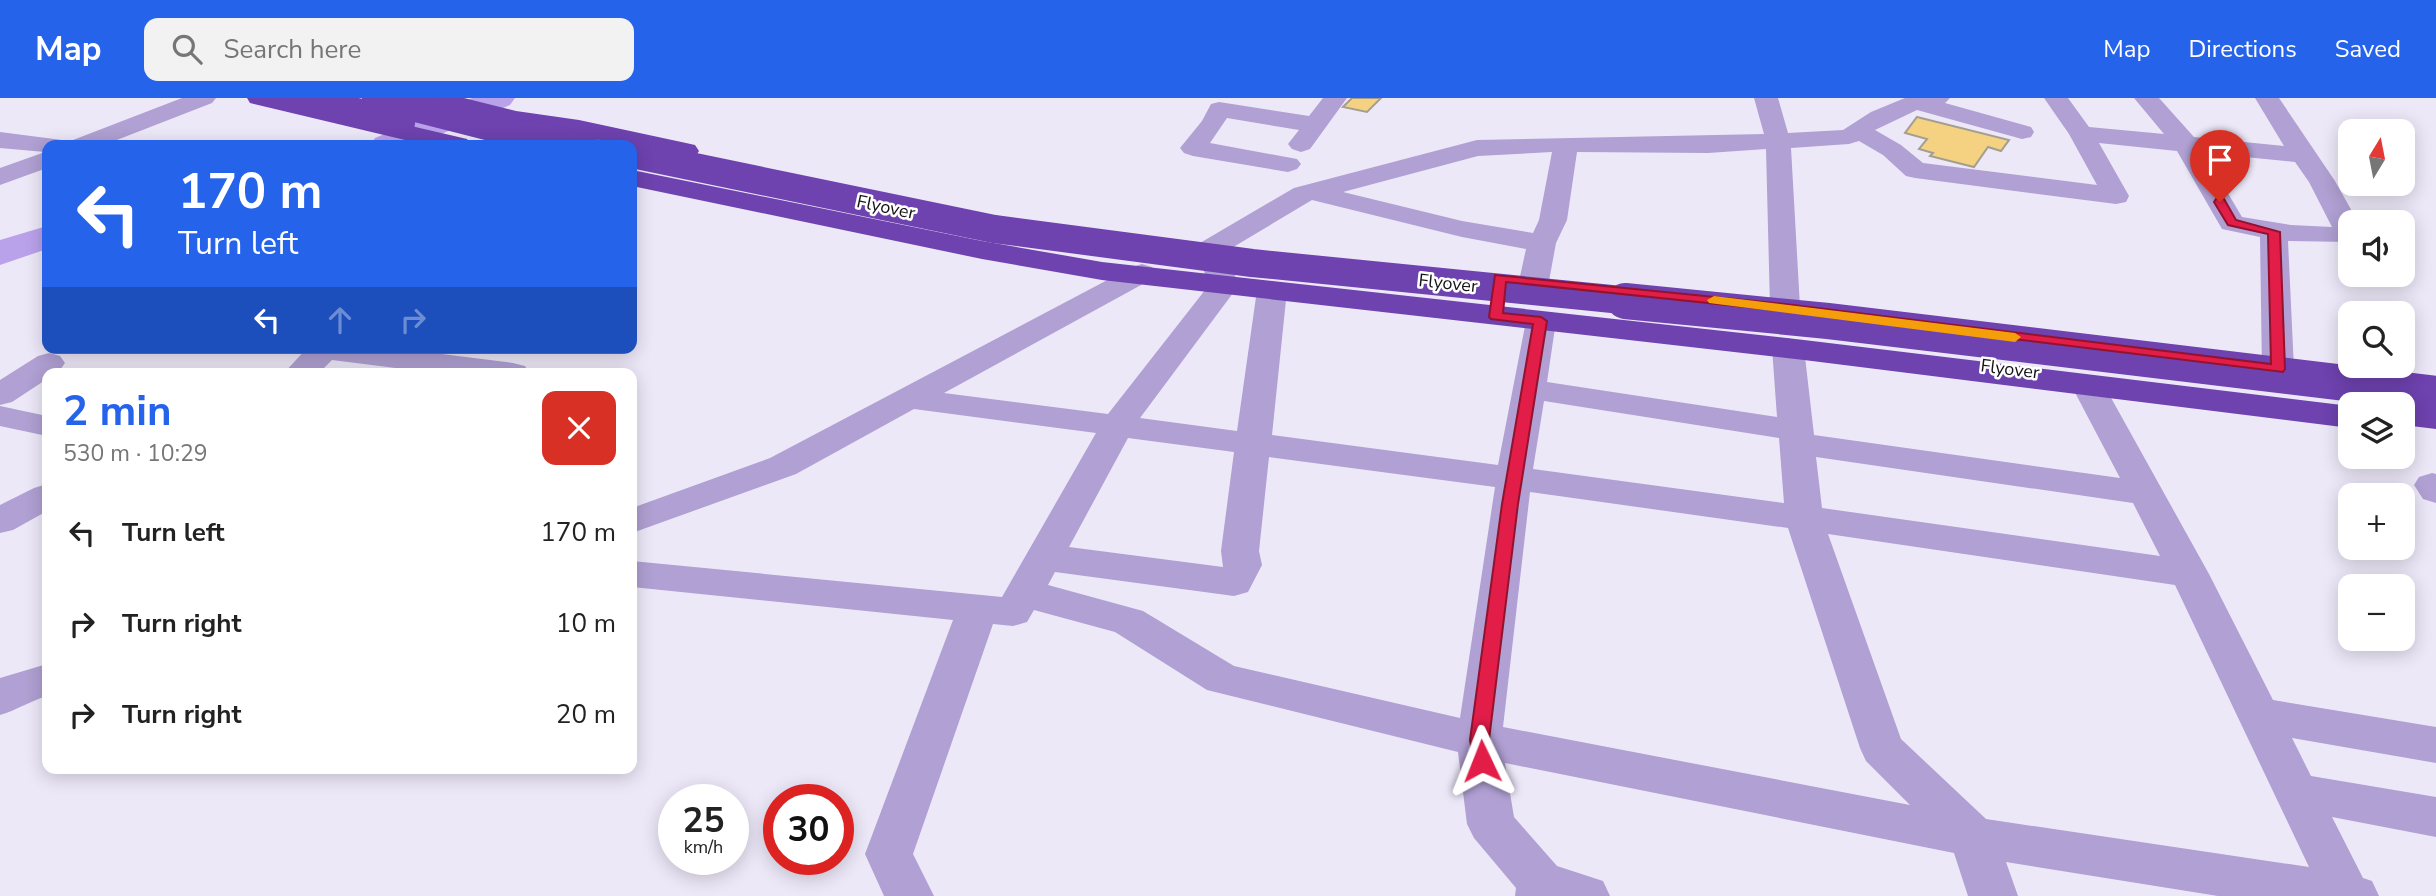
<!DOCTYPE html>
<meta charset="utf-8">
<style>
:root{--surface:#fff;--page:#f2f2f2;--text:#222;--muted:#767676;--accent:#2563eb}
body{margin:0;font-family:"Nunito Sans",sans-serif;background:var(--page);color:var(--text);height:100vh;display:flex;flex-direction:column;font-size:26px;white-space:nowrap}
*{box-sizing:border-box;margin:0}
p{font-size:23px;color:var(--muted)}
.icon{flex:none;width:38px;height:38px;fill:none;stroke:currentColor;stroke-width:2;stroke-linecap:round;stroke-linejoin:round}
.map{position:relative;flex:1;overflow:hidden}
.side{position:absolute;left:42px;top:270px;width:595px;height:406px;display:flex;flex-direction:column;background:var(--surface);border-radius:14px;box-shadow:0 4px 18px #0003}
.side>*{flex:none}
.top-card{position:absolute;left:42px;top:42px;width:595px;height:214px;border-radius:14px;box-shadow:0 4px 18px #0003;background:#2563eb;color:#fff;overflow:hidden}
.needle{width:46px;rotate:10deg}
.buttons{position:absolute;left:2338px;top:21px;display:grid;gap:14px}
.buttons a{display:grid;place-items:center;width:77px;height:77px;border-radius:14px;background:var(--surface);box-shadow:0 4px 18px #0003;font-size:35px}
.speed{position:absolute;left:658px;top:686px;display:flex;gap:14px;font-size:35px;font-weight:700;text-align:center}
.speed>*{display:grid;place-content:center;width:91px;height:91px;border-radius:50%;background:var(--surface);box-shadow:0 4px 18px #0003;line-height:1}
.speed small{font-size:18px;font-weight:400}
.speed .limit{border:10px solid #d22;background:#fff;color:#111}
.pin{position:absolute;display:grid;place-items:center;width:60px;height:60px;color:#fff;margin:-72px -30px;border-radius:50% 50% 50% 0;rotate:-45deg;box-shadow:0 0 7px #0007}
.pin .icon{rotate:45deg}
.me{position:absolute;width:77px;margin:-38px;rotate:358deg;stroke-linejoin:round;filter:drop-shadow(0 0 5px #0008)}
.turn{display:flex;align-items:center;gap:24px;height:147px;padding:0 21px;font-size:32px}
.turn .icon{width:91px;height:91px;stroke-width:2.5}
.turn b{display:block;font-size:49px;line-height:60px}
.lanes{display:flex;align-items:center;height:66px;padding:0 21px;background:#0003;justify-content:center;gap:35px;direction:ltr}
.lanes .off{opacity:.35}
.round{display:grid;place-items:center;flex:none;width:74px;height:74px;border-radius:14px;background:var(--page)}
.overview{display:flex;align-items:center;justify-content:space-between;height:119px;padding:0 21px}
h1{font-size:42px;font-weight:700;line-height:52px;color:var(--accent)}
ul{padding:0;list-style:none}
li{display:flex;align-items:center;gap:21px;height:91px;padding:0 21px}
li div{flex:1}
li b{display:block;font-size:26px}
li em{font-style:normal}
header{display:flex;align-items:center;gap:42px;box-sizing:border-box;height:98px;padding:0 35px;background:var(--accent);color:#fff}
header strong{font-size:33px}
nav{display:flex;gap:38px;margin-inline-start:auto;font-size:24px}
.search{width:490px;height:63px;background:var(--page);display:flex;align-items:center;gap:18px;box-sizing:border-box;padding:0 24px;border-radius:14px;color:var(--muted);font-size:26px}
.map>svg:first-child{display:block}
</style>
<header>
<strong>Map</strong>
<div class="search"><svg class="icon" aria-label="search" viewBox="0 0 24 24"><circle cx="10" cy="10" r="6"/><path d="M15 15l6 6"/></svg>Search here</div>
<nav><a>Map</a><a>Directions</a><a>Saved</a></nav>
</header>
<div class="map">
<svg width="2436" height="798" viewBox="0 0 2436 798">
<rect width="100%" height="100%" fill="#ede8f8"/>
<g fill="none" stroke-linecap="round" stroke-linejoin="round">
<!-- river -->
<path fill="#baa2eb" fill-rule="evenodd" d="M472 0H515L510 7 415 47H370L375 40Z
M47 128V151L0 167V142Z"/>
</g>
<!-- building -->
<path fill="#f5d282" stroke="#a49e90" stroke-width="2" d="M1352 0H1381L1367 14 1343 9Z
M1917 19 2009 42 2001 53 1988 49 1974 69 1930 58 1933 55 1919 51 1927 41 1905 35Z"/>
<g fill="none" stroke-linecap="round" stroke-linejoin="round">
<!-- minor -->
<path fill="#b0a0d3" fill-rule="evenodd" d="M182 0H216L212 5 104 47H69L73 42Z
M1323 0H1347L1310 51 1301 54 1292 51 1288 46 1299 32 1227 20 1210 45 1297 61 1301 66 1297 71 1288 74 1193 58 1184 55 1180 50 1202 23 1211 6 1219 4 1309 18Z
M1754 0H1778L1788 35 1843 32 1871 14 1905 0H1950L1945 5 2031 29 2034 34 2031 39 2022 41 1917 12 1875 32 1901 47 1923 65 2097 87 2069 36 2044 0H2068L2089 29 2164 36 2134 0H2159L2194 39 2284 48 2255 0H2279L2335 83 2358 124H2350V144L2288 143 2294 271 2290 278 2278 281 2266 278 2262 271 2260 139 2222 131 2177 53 2099 45 2129 98 2126 104 2116 106 1915 80 1906 78 1883 57 1859 43 1849 46 1791 50 1800 209 1796 215 1785 218 1774 215 1770 209 1766 51 1708 55 1577 54 1567 122 1556 145 1549 183 1544 189 1534 192 1524 189 1519 183 1526 151 1462 139 1312 102 1225 154 1239 187 1140 320 1237 333 1257 192 1261 186 1272 183 1283 186 1287 192 1272 337 1498 367 1526 223 1530 216 1541 214 1552 216 1556 223 1547 284 1777 319 1772 250 1777 243 1788 240 1799 243 1804 250 1814 337 2120 380 2071 287 2076 280 2088 277 2100 280 2209 476 2273 602 2436 629V665L2292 640 2311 678 2436 699V739L2332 719 2363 780 2372 783 2379 798H2218L2006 764 2018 798H1968L1954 755 1505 665 1514 719 1557 768 1603 783 1610 798H1515L1516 790 1474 740 1467 726 1458 654 1207 592 1115 534 1034 512 1027 524 1013 528 993 526 913 756 934 798H884L865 756 953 522 632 489V463L1002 499 1096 335 914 311 796 376 632 435V410L770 360 1132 169 1142 166 1152 169 1157 175 1152 181 944 295 1108 316 1209 187 1196 151 1200 145 1294 90 1477 42 1764 36ZM1552 54 1539 122 1533 135 1462 123 1343 94 1478 58ZM2204 55 2295 64 2309 84 2332 129 2291 127 2242 119ZM1544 303 1779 340 1784 405 1533 371ZM1128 340 1234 354 1221 453 1223 469 1069 449ZM1269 359 1495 389 1460 620 1234 568 1143 513 1048 487 1055 474 1234 498 1248 494 1262 467 1259 453ZM1816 359 2133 405 2160 458 1822 410ZM1530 394 1788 430 1860 650 1866 663 1910 707 1503 629ZM1828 436 2175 487 2309 769 1986 721 1901 641Z
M0 34 62 42 66 47H47V70L0 87V70L45 54 0 50Z
M307 250H394L513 265 525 268 529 275H435L332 262 319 275H284Z
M49 255 60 258 65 265 60 272 47 275V281L12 304 0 307V282L38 258Z
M0 308 47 318V338L0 328Z
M2432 375 2436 376V405L2423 401 2414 387 2419 379Z
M47 386V413L13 432 0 435V407L34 390Z
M47 566V598C30 603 17 612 0 617V580Z"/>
<!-- highway -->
<path fill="#6e42af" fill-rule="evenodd" d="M247 0H291L467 41 471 47H426L250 5Z
M423 0H464L516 13 579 22 686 45 695 47 699 53 695 59 686 61 632 47 515 29 426 5Z
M632 72 982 143 1102 164 1804 242 2350 308V330L1804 262 1102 182 982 161 632 88Z
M2403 305 2436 309V331L2403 327V306H2399Z"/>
<!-- highway-bridge-far1 -->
<path stroke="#6e42af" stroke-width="28" d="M301 0 401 25
M376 0 506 33 585 47
M632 56 994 131 1252 165 1642 204"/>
<!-- highway-bridge -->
<path stroke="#6e42af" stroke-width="36" d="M1625 203 1828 223 2436 296"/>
</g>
<!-- route -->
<path fill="#e11d48" stroke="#92132f" stroke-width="2" d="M2216 101H2224L2236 122 2280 134 2285 271 2283 274 1785 213 1506 184 1503 215 1541 219 1547 223 1518 406 1489 642 1492 663 1489 668 1482 671 1475 668 1470 642 1502 406 1533 226 1491 221 1489 219 1495 177 1785 206 2271 266 2268 136 2228 127 2214 104Z"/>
<!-- slow -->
<path fill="#f59e0b" d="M1714 198 2015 235 2021 239 2015 244 1709 205 1707 202Z"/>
<g text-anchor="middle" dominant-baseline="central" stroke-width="5" stroke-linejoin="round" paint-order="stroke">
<!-- street labels -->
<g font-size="18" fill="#151318" stroke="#fff">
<text transform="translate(886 109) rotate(12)">Flyover</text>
<text transform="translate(1448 185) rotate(6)">Flyover</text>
<text transform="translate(2010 271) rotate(7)">Flyover</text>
</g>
</g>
</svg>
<div class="buttons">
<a><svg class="needle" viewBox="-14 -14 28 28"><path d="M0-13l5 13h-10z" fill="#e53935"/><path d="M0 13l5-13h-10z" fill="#767676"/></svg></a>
<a><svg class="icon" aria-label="sound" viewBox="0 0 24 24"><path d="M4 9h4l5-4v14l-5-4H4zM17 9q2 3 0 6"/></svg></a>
<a><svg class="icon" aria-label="search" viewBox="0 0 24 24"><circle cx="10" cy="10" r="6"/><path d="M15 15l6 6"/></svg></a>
<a><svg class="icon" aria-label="layers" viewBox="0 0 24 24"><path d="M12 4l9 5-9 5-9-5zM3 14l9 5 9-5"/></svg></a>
<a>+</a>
<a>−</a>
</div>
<div class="speed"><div>25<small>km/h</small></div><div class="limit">30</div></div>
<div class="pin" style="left:2220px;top:104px;background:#d93025"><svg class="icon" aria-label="arrive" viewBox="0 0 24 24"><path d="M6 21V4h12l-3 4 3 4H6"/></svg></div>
<svg class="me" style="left:1482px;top:663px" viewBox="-20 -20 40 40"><path d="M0-17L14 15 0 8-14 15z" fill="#e11d48" stroke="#fff" stroke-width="4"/></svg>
<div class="top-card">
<div class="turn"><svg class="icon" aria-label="left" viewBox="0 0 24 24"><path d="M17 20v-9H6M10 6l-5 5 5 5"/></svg><div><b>170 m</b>Turn left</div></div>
<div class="lanes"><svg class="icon" aria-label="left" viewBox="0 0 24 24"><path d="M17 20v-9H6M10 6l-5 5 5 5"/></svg><svg class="icon off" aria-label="ahead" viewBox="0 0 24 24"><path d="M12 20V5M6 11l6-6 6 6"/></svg><svg class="icon off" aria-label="right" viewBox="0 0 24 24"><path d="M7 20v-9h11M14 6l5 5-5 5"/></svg></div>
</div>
<section class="side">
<div class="overview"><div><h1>2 min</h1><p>530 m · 10:29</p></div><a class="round" style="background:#d93025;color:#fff"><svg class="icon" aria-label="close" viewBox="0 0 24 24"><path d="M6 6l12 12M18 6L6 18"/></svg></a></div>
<ul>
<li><svg class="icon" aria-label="left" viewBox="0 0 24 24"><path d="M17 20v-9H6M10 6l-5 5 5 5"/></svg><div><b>Turn left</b></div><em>170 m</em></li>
<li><svg class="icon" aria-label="right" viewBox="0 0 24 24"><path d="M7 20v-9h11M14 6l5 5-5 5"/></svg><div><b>Turn right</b></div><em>10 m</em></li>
<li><svg class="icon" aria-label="right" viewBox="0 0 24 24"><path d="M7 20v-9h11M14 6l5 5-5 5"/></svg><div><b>Turn right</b></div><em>20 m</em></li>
</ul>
</section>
</div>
